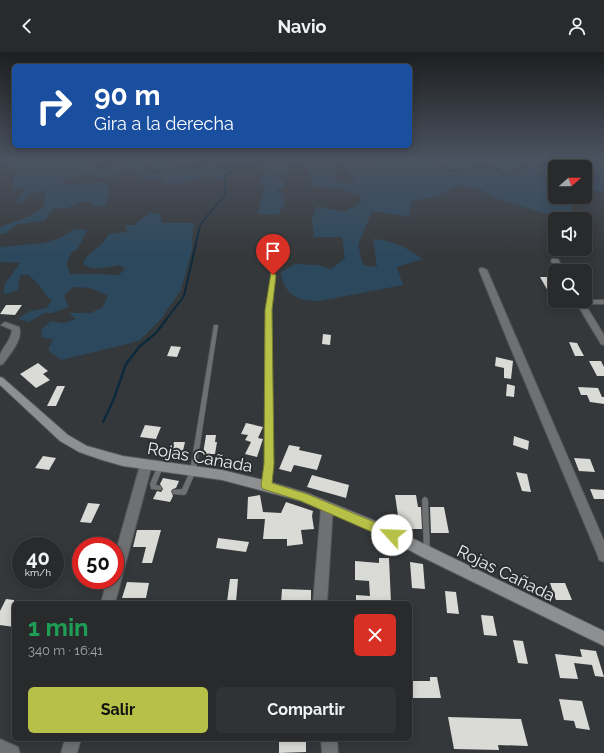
<!DOCTYPE html>
<html lang="es">
<meta charset="utf-8">
<style>
:root{--surface:#282a2c;--page:#303234;--text:#f1f3f6;--muted:#a5a7a9;--line:#444648;--accent:#b7c147}
body{margin:0;font-family:Raleway,sans-serif;background:var(--page);color:var(--text);height:100vh;display:flex;flex-direction:column;font-size:15px;white-space:nowrap}
*{box-sizing:border-box;margin:0}
p{font-size:13px;color:var(--muted)}
.icon{flex:none;width:22px;height:22px;fill:none;stroke:currentColor;stroke-width:2;stroke-linecap:round;stroke-linejoin:round}
.map{position:relative;flex:1;overflow:hidden}
.side{position:absolute;left:12px;top:549px;width:400px;height:140px;display:flex;flex-direction:column;background:var(--surface);border-radius:6px;box-shadow:0 2px 10px #0003,0 0 0 1px var(--line)}
.side>*{flex:none}
.top-card{position:absolute;left:12px;top:12px;width:400px;height:84px;border-radius:6px;box-shadow:0 2px 10px #0003,0 0 0 1px var(--line);background:#1a4fa0;color:#fff;overflow:hidden}
.needle{width:26px;rotate:70deg}
.controls{position:absolute;left:548px;top:108px;display:grid;gap:8px}
.controls a{display:grid;place-items:center;width:44px;height:44px;border-radius:6px;background:var(--surface);box-shadow:0 2px 10px #0003,0 0 0 1px var(--line);font-size:20px}
.speed{position:absolute;left:12px;top:485px;display:flex;gap:8px;font-size:20px;font-weight:700;text-align:center}
.speed>*{display:grid;place-content:center;width:52px;height:52px;border-radius:50%;background:var(--surface);box-shadow:0 2px 10px #0003,0 0 0 1px var(--line);line-height:1}
.speed small{font-size:10px;font-weight:400}
.speed .limit{border:6px solid #d22;background:#fff;color:#111}
.pin{position:absolute;display:grid;place-items:center;width:34px;height:34px;color:#fff;margin:-41px -17px;border-radius:50% 50% 50% 0;rotate:-45deg;box-shadow:0 0 4px #0007}
.pin .icon{rotate:45deg}
.me{position:absolute;width:44px;margin:-22px;rotate:295deg;stroke-linejoin:round;filter:drop-shadow(0 0 3px #0008)}
.turn{display:flex;align-items:center;gap:14px;height:84px;padding:0 16px;font-size:18px}
.turn .icon{width:52px;height:52px;stroke-width:2.5}
.turn b{display:block;font-size:28px;line-height:34px}
.round{display:grid;place-items:center;flex:none;width:42px;height:42px;border-radius:6px;background:var(--page)}
.summary{display:flex;align-items:center;justify-content:space-between;height:68px;padding:0 16px}
h1{font-size:24px;font-weight:700;line-height:30px;color:#1e9e55}
.button{display:flex;gap:8px;margin-top:auto;padding:8px 16px}
.button a{flex:1;height:46px;border-radius:6px;background:var(--accent);color:#111;font-size:16px;font-weight:700;line-height:46px;text-align:center}
.button a+a{background:var(--page);color:var(--text)}
header{display:flex;justify-content:space-between;align-items:center;height:52px;padding:0 16px;background:var(--surface);font-size:18px;font-weight:700}
.map>svg:first-child{display:block}
</style>
<header><svg class="icon" aria-label="back" viewBox="0 0 24 24"><path d="M15 5l-7 7 7 7"/></svg>Navio<svg class="icon" aria-label="person" viewBox="0 0 24 24"><circle cx="12" cy="8" r="4"/><path d="M4 21q1-7 8-7t8 7"/></svg></header>
<div class="map">
<svg width="604" height="701" viewBox="0 0 604 701">
<rect width="100%" height="100%" fill="#35383a"/>
<!-- green -->
<path fill="#2c485d" d="M31 108H83C87 110 87 113 90 114 101 122 129 108 140 108L141 115 152 122 175 117 193 116 213 112 230 120 224 121 221 129 212 124H206L204 126C198 128 191 129 185 130 177 132 173 128 165 132L162 127 147 129C137 119 135 119 121 119L115 126C98 126 83 120 66 127L62 133C77 134 94 127 108 132L109 138 106 151 100 155 93 154 89 149 77 151 66 157 54 156 44 169 18 172 5 182H0V175L28 165 43 156 46 139 32 141 22 150 14 153 23 138 30 134 13 137 16 109Z
M146 108H191L187 114H175L156 119 149 114 148 111 145 110Z
M375 108H432C443 126 462 118 480 116 483 116 487 115 490 116 493 117 497 121 500 122 509 126 526 120 532 113 538 113 545 114 551 114 557 113 561 109 567 109 573 107 586 115 590 119L585 121V115H555V145H577L570 159 547 162 495 146 480 137 458 133C443 144 429 146 411 149L409 165 372 159 358 193 363 213 377 215 373 187C393 188 407 196 423 207L397 215 403 233 320 249C298 249 284 244 281 220L295 212 317 213 331 217 345 206 342 185H314L312 166 317 154 344 160 362 150 360 144 344 137 310 134 312 131 308 116 310 110 332 115 337 130 350 131 357 126 348 122 346 117H360L363 116 349 113 353 110 366 114 376 111Z
M439 108H462L479 113C467 116 455 119 443 115Z
M464 108H560L555 112H539L531 110 524 111 509 121H504L493 113H481Z
M575 108H601L604 121V129L593 126 591 124 596 121V118Z
M267 114 286 115 291 117 285 122 278 123 280 128 284 129V135L275 139 283 142 284 153 278 163 258 162 264 135 260 128 266 121Z
M585 127 604 131V140L585 136Z
M151 161 160 162 162 171H190L195 172 193 174 192 198 181 238 161 267 139 289 61 308 48 298 53 287 41 285 42 277 51 269 64 271 76 267 69 261H90L102 256 108 244 90 236 74 235C63 243 62 242 69 255L52 261H44L29 270 18 267 30 259 47 256 52 248 48 246 40 234 29 223H20L18 238 7 242 3 241 5 232 20 211 0 210V195L43 191 58 187 75 177 87 178 78 196 71 201 67 212 70 222H102L119 223 125 217 119 213C108 215 92 220 83 212 87 198 104 196 108 182L128 180 125 173H135L141 167Z"/>
<!-- water -->
<path fill="#0c293d" d="M141 108H145L143 111 144 114 154 120 209 111 221 113 237 120 248 117C253 112 256 108 264 108L253 113 249 118 240 120H233L212 112 193 115 174 116 152 121 141 114Z
M433 108H436C443 128 472 112 487 113 496 113 500 124 510 121 515 120 521 115 525 111L554 112 564 108 557 113 529 112C528 115 525 116 520 118 496 128 503 115 485 115 465 115 447 128 433 108Z"/>
<g fill="none" stroke-linecap="round" stroke-linejoin="round">
<!-- stream-far2 -->
<path stroke="#0c293d" stroke-width="1.5" d="M463 108 484 114
M198 179 202 170 225 143V122L234 119"/>
<!-- stream-far1 -->
<path stroke="#0c293d" stroke-width="2" d="M165 269 184 244 199 178"/>
<!-- stream -->
<path stroke="#0c293d" stroke-width="2.5" d="M103 370 113 349 126 312 140 294 156 281 166 268"/>
</g>
<!-- building -->
<path fill="#dadad6" d="M540 225H553L555 229V239H548Z
M6 253H22L15 263 0 262Z
M323 282 331 283 330 293 322 292Z
M569 290 577 291 584 304H575Z
M171 294 181 295 177 305 167 304Z
M496 305 513 309 511 327 504 326V316L495 314Z
M589 309H601L604 315V324H597Z
M38 311 48 319 43 322 50 328 36 336 20 322Z
M507 332 515 334 514 345 506 344Z
M57 334H65L56 354H47Z
M578 335 598 336 602 345H604V352L590 350 587 343H581Z
M246 371 263 375 258 386 263 387 257 405 245 402 251 390 245 388 248 383 241 382Z
M145 373 161 375 156 387 140 385Z
M206 383H216L215 390H217L215 402H203Z
M514 384 529 389 528 398 513 393Z
M174 390H185L182 403 171 402Z
M289 393 300 395 299 398 322 403 317 418 294 413 291 420 279 417Z
M43 404 56 406 49 418 35 416Z
M574 406 590 407 595 420 579 419Z
M516 420 527 422 531 440 522 439Z
M312 423 349 433 346 446 307 435Z
M163 426 179 429 176 436 173 437 171 439 173 444 170 450 153 447 157 439 161 440 163 437 160 432Z
M590 437 604 438V447H594Z
M260 443 263 460 281 461 286 450 313 459 312 464 314 477 301 478 303 492 287 494V487H263L265 467H247L248 445Z
M395 443H416L418 455H421L422 477H400Z
M88 451 100 452 91 471 80 470Z
M430 455H444L449 481H431Z
M137 478H161L152 511H142L146 495H133Z
M218 486 249 490 246 500 216 496Z
M379 506H389L391 551H356V543L370 544 369 529 355 528V509L379 511Z
M410 510 423 512 425 537 412 536Z
M230 527H238L236 550H227Z
M127 530 149 531 146 546H122Z
M550 531H565L572 548H556Z
M282 537 311 538V551H281Z
M445 539 456 540 459 562 447 561Z
M6 547 14 548V575L0 573V559Z
M481 563 493 564 497 584 484 583Z
M513 588 523 589 528 612 518 611Z
M580 597 596 599 604 625 595 624 592 613 574 611 578 627 560 626 555 602 582 605Z
M430 625H437L441 646H410V629H430Z
M559 647 582 649 590 678 576 676 574 669 564 668Z
M448 665 521 667 528 694 498 693 499 698 454 697Z
M279 687H306V700L279 701Z"/>
<g fill="none" stroke-linecap="round" stroke-linejoin="round">
<defs>
<path id="lane" d="M272 222H273L275 223 270 258 272 411 270 434 269 436H265L264 434 266 411V258Z
M214 273H218V274L196 419 186 442 184 443 173 442 172 440 173 438 182 437 190 419Z
M158 413H162L163 415 156 432V433L161 434 162 436 161 438H159L151 437 150 432Z
M425 445 427 446 428 448 430 500 429 502 427 503 425 502 424 500 422 448 423 446Z"/>
<path id="street" d="M552 207H558L565 219H557L551 209Z
M480 216H483L487 218 604 489V510L599 508 598 504 509 292 479 218Z
M585 248H604V252H585L604 283V293L601 292 575 249H585Z
M5 270 19 275C24 287 9 303 3 312L0 313C0 310 0 306 0 303 3 294 11 289 12 278L1 273Z
M146 408 150 410 152 413 115 551H101L107 528H115V502L140 413 142 410Z
M327 451 331 452 333 456 327 551H313L321 456 323 452Z
M0 687 18 695 20 701H0Z
M65 687H81L77 701H61Z
M321 687H337L338 701H322Z"/>
<path id="secondary" d="M0 325 3 326 68 383 87 394 123 404 222 418 267 429 307 441 385 473 604 579V594L422 505 377 481 301 449 222 428 123 414 102 408 79 400 60 389 0 333Z"/>
</defs>
<!-- lane casing -->
<use href="#lane" stroke="#525557" stroke-width="1"/>
<!-- street casing -->
<use href="#street" stroke="#525557" stroke-width="2"/>
<!-- secondary casing -->
<use href="#secondary" stroke="#525557" stroke-width="2"/>
<!-- lane -->
<use href="#lane" fill="#6f7071" fill-rule="evenodd"/>
<!-- street -->
<use href="#street" fill="#6f7071" fill-rule="evenodd"/>
<!-- secondary -->
<use href="#secondary" fill="#8d8f91" fill-rule="evenodd"/>
</g>
<!-- sky -->
<linearGradient id="sky" x2="0" y2="1"><stop stop-color="#1d1f20"/><stop offset="0.52" stop-color="#4b5360"/><stop offset="1" stop-color="#4b5360" stop-opacity="0"/></linearGradient>
<rect width="604" height="206" fill="url(#sky)"/>
<!-- route -->
<path fill="#b7c147" stroke="#777d2e" d="M271 221 276 223 272 258 274 412 272 431 307 442 396 479 398 483 396 487 392 488 388 487 301 449 263 437 261 434 264 412 265 258Z"/>
<g text-anchor="middle" dominant-baseline="central" stroke-width="4" stroke-linejoin="round" paint-order="stroke">
<!-- near-street labels -->
<g font-size="17" fill="#edeff0" stroke="#2b2e30">
<text transform="translate(200 405) rotate(10)">Rojas Cañada</text>
<text transform="translate(506 521) rotate(26)">Rojas Cañada</text>
</g>
</g>
</svg>
<div class="controls">
<a><svg class="needle" viewBox="-14 -14 28 28"><path d="M0-13l5 13h-10z" fill="#e53935"/><path d="M0 13l5-13h-10z" fill="#a5a7a9"/></svg></a>
<a><svg class="icon" aria-label="sound" viewBox="0 0 24 24"><path d="M4 9h4l5-4v14l-5-4H4zM17 9q2 3 0 6"/></svg></a>
<a><svg class="icon" aria-label="search" viewBox="0 0 24 24"><circle cx="10" cy="10" r="6"/><path d="M15 15l6 6"/></svg></a>
</div>
<div class="speed"><div>40<small>km/h</small></div><div class="limit">50</div></div>
<div class="pin" style="left:273px;top:223px;background:#d93025"><svg class="icon" aria-label="arrive" viewBox="0 0 24 24"><path d="M6 21V4h12l-3 4 3 4H6"/></svg></div>
<svg class="me" style="left:392px;top:483px" viewBox="-20 -20 40 40"><circle r="19" fill="#fff"/><path d="M0-13L10 11 0 6-10 11z" fill="#b7c147"/></svg>
<div class="top-card">
<div class="turn"><svg class="icon" aria-label="right" viewBox="0 0 24 24"><path d="M7 20v-9h11M14 6l5 5-5 5"/></svg><div><b>90 m</b>Gira a la derecha</div></div>
</div>
<section class="side">
<div class="summary"><div><h1>1 min</h1><p>340 m · 16:41</p></div><a class="round" style="background:#d93025;color:#fff"><svg class="icon" aria-label="close" viewBox="0 0 24 24"><path d="M6 6l12 12M18 6L6 18"/></svg></a></div>
<div class="button"><a>Salir</a><a>Compartir</a></div>
</section>
</div>
